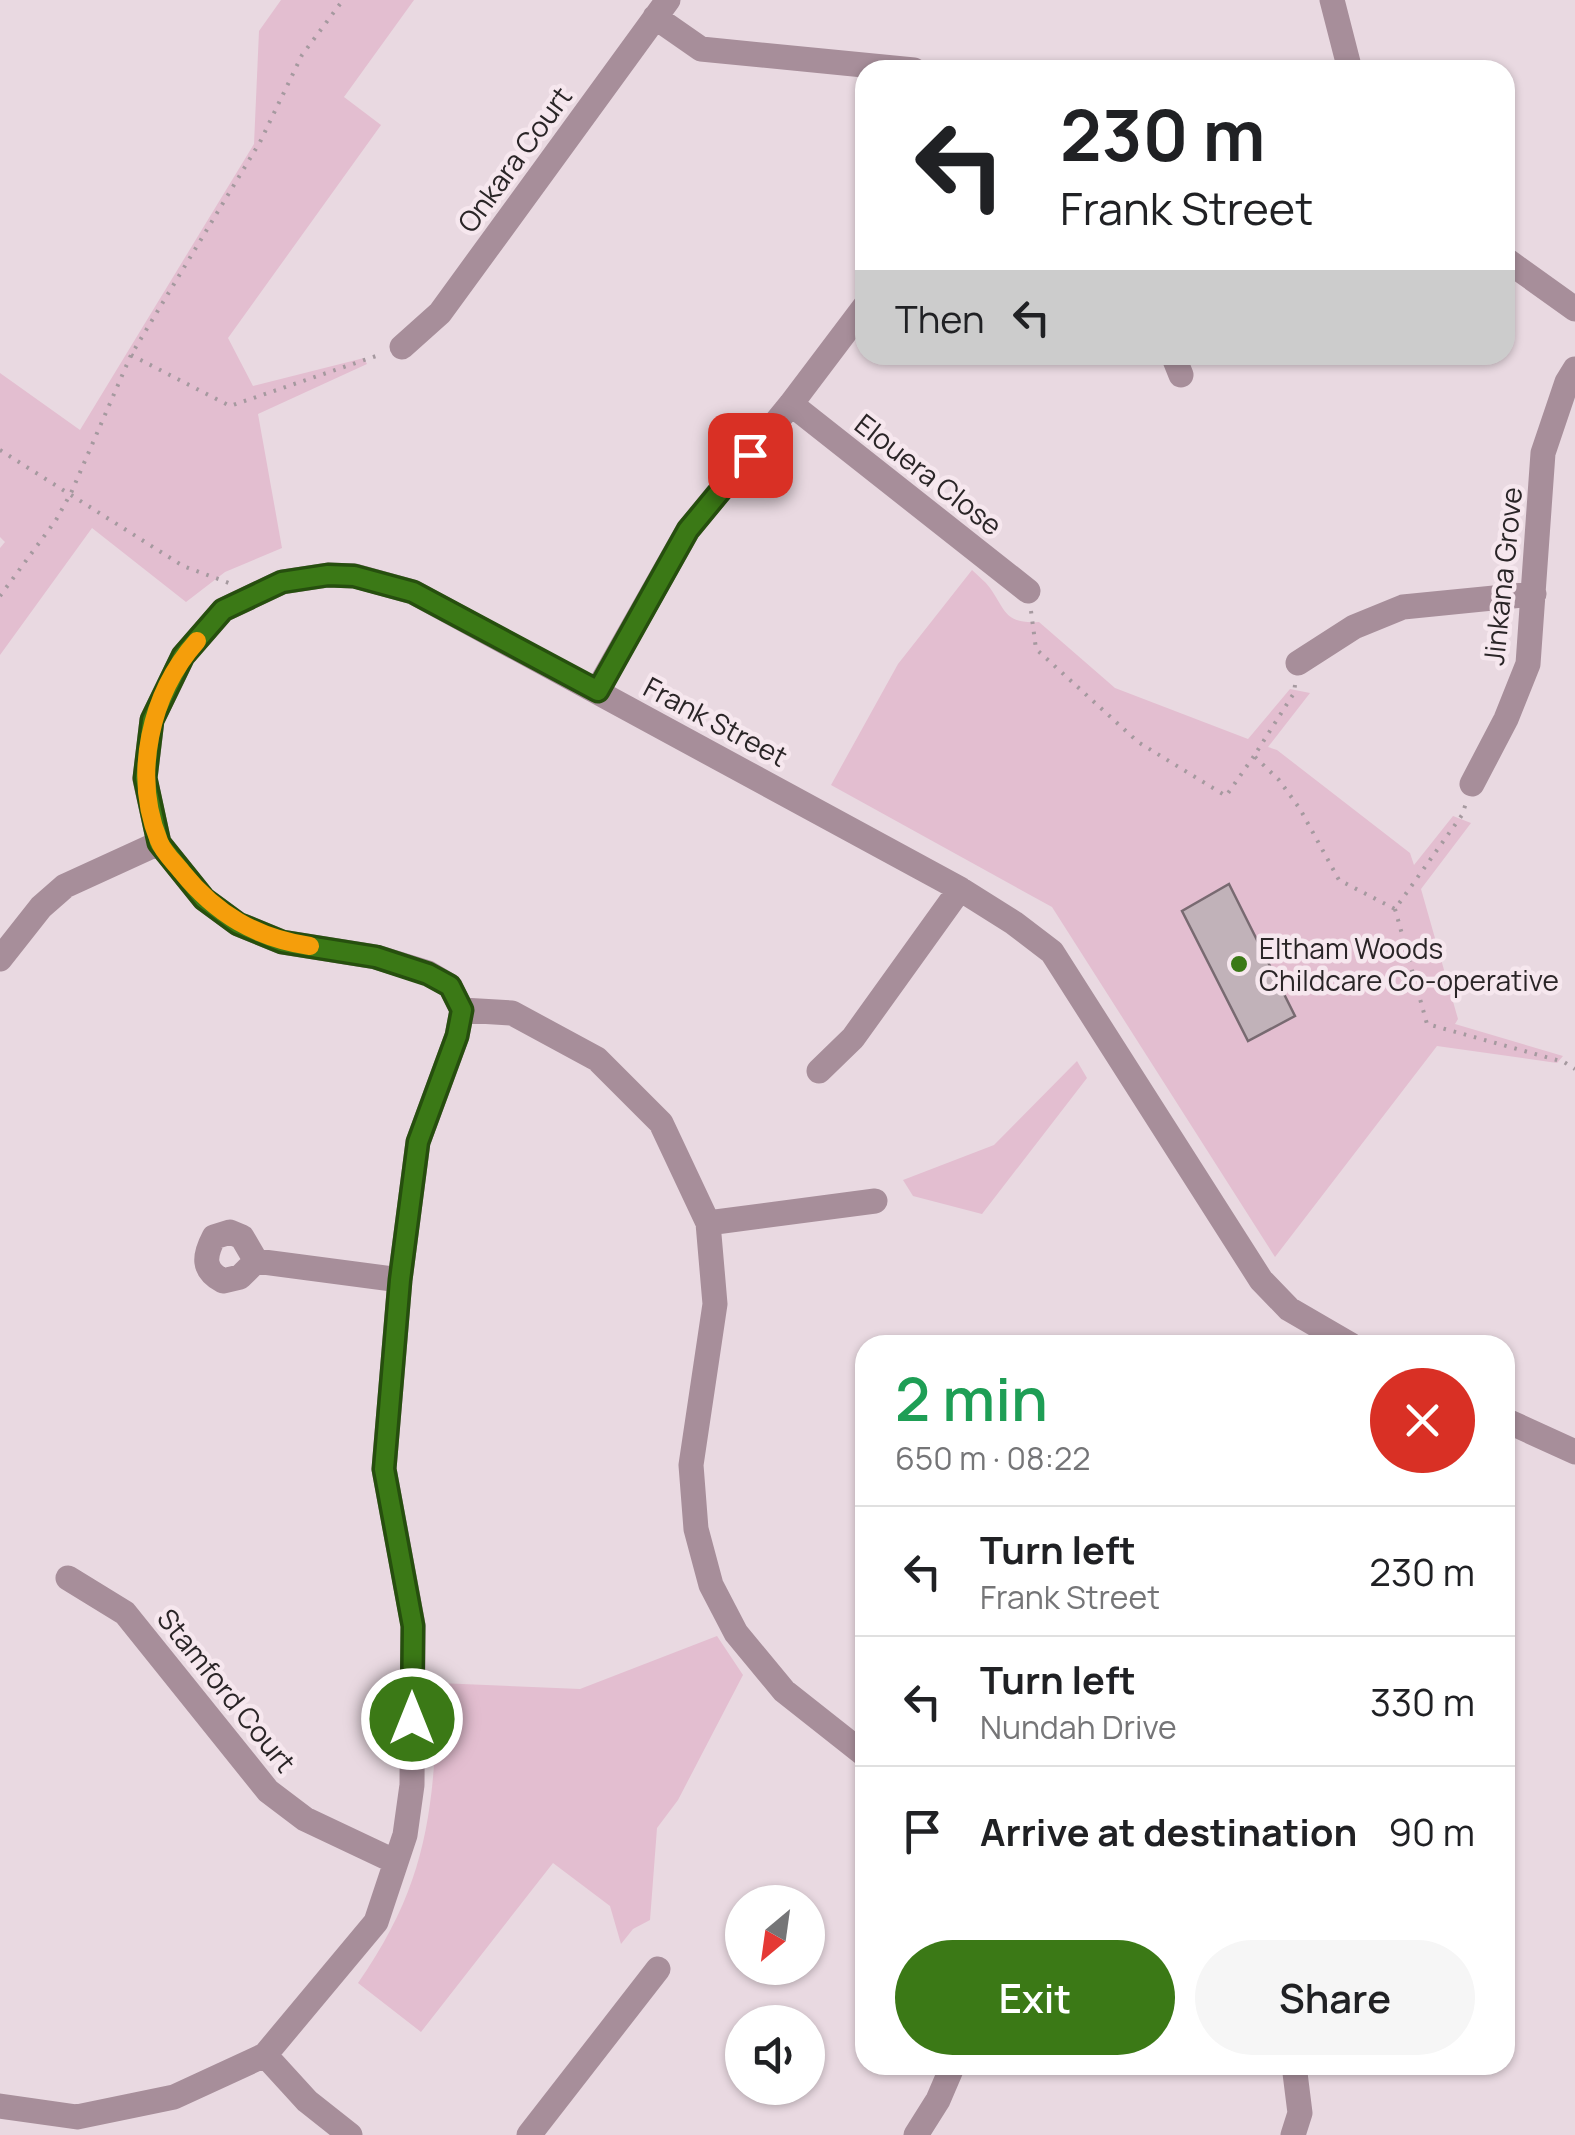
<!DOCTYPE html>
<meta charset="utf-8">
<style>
:root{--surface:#fff;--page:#f6f6f6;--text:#202124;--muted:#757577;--line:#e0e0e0;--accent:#3b7916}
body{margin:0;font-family:Manrope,sans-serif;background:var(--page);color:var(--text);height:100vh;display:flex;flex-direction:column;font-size:38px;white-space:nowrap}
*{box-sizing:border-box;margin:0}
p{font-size:32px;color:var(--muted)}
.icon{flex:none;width:55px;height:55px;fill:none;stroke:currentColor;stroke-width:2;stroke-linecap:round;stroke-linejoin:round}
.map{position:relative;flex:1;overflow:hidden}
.drawer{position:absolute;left:855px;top:1335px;width:660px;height:740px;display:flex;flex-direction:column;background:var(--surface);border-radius:30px;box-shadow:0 2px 8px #0004}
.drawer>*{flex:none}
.top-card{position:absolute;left:855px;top:60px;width:660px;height:305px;border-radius:30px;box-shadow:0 2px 8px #0004;background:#fff;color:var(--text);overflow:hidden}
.needle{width:65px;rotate:209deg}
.buttons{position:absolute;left:725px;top:1885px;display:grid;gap:20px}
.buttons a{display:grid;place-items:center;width:100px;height:100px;border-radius:50%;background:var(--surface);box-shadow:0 2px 8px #0004;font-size:50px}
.pin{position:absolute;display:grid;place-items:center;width:85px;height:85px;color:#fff;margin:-42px;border-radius:20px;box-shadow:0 5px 15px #0006}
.me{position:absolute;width:110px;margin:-55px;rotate:0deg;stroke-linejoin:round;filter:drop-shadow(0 0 8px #0008)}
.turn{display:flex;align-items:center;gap:35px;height:210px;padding:0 40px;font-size:45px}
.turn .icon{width:130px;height:130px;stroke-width:2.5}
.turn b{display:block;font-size:70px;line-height:85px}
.then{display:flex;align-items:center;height:95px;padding:0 40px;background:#0003;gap:20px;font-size:38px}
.round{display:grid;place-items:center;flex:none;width:105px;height:105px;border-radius:52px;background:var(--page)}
.overview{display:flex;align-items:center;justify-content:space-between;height:170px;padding:0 40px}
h1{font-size:60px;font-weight:600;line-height:75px;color:#1e9e55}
.cta{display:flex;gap:20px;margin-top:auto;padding:20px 40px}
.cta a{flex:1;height:115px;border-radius:60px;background:var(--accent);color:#fff;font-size:40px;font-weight:600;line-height:115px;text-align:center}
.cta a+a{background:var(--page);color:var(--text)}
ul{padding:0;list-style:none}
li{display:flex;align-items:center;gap:30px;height:130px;padding:0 40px;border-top:2px solid var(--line)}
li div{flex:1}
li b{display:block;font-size:38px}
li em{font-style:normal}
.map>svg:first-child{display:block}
</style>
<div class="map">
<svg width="1575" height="2135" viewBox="0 0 1575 2135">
<rect width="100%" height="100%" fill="#e9d9e1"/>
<!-- green -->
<path fill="#e3bed0" d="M281 0H414L344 97 381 125 228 338 253 386 364 358 367 364 258 414 282 548 225 572 186 602 92 528 0 655V548L5 542 0 537V373L80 430 254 144 259 31Z
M972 570C978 576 985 581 990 588 1006 611 1005 624 1039 622L1115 688 1248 739 1290 689 1310 693 1268 747 1277 750 1410 853 1414 865 1453 816 1471 823 1421 889 1458 1019 1455 1024 1563 1056 1557 1063 1437 1046 1275 1257 1052 907 831 785 898 664Z
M1077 1061 1087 1078 982 1214 913 1196 903 1180 994 1145Z
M717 1636 743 1675 678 1800 657 1828 650 1920 633 1929 621 1944 610 1906 553 1863 421 2032 358 1983C430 1880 434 1805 438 1683L580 1689Z"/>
<!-- building -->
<path fill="#c1b2b9" stroke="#786a71" stroke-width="2.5" d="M1229 884 1295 1016 1248 1041 1182 911Z"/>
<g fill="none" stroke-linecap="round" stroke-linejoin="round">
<!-- path -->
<path stroke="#a5999f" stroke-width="4" stroke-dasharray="2.5 8" stroke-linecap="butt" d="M131 355 230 406 379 355
M0 450 183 566 229 583
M0 596 56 520 71 493 131 355 260 142 302 55 343 0
M1031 611 1036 649 1138 742 1226 796 1254 756
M1295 685 1294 693 1254 756 1279 780 1300 809 1339 880 1395 909 1462 815 1466 803
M1395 909 1427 1024 1564 1062 1575 1069"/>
<!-- minor -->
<path stroke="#a78e9a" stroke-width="25" d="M1332 0 1350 70
M655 17 701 49 914 70
M1505 259 1575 309
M402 347 440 313 668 0
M1173 355 1181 375
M791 404 1028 591
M1298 663 1354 627 1403 607 1534 594
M597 691 688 530 791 404 865 306
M1472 784 1506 719 1528 664 1543 453 1567 382 1575 369
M0 959 41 907 65 886 159 843
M462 1010 450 986 428 973 376 957 282 942 238 924 204 899 159 843 145 779 152 720 183 656 223 610 282 582 328 575 355 576 413 592 960 889 1014 923 1052 952 1261 1280 1289 1309 1351 1345
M462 1010 512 1013 597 1059 661 1123 708 1223 715 1304 691 1465 696 1529 711 1585 736 1633 784 1691 865 1755
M819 1071 853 1038 960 889
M708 1223 875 1201
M230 1232 242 1237 256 1261 240 1277 223 1281C202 1270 204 1256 214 1237Z
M256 1261 400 1280
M1505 1420 1575 1452
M68 1578 125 1613 268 1791 305 1819 396 1862
M265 2055 307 2101 350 2135
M0 2106 77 2117 174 2097 265 2055 376 1922 405 1835 412 1785 413 1625 384 1469 400 1280 418 1142 457 1036 462 1010
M529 2135 658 1969
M916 2135 938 2100 953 2065
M1293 2135 1300 2113 1294 2065"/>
</g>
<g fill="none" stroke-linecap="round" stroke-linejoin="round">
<defs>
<path id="route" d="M412 1719 413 1626 384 1469 400 1280 418 1142 457 1036 462 1010 450 986 428 974 376 957 282 942 238 924 204 899 159 843 145 778 152 720 183 656 223 610 282 582 328 575 354 576 413 592 598 691 688 530 750 455"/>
</defs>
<!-- route casing -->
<use href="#route" stroke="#264f0e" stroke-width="25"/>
<!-- route -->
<use href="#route" stroke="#3b7916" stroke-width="18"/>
<!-- slow -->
<path stroke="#f59e0b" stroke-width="18" d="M197 641C150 694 132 775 159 841 163 852 175 863 182 872 216 914 256 938 310 946"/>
</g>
<!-- markers -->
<circle fill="#3b7916" stroke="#f6e7ee" stroke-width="4" cx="1239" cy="964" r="10"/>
<g text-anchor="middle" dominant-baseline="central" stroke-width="9" stroke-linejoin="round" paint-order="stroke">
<!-- street labels -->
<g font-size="28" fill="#2a2527" stroke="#f6e7ee">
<text transform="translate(514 159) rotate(-54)">Onkara Court</text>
<text transform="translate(929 474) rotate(38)">Elouera Close</text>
<text transform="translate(1502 576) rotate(-84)">Jinkana Grove</text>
<text transform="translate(716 721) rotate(28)">Frank Street</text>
<text transform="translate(227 1690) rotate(51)">Stamford Court</text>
</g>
<!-- poi labels -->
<g font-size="28" fill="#2a2527" stroke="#f6e7ee" text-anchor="start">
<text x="1259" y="948">Eltham Woods<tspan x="1259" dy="32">Childcare Co-operative</tspan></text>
</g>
</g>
</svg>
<div class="buttons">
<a><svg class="needle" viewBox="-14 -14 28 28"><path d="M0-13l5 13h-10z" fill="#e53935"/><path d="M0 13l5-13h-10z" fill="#757577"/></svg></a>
<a><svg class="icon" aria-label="sound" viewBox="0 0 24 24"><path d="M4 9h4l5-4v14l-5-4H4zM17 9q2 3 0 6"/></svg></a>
</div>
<div class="pin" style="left:750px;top:455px;background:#d93025"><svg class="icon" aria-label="arrive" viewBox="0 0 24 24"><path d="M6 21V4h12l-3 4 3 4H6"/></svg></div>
<svg class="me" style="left:412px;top:1719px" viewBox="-20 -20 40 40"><circle r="17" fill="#3b7916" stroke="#fff" stroke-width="3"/><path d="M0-11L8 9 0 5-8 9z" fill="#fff"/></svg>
<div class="top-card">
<div class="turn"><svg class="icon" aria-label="left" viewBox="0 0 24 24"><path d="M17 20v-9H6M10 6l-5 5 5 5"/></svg><div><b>230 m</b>Frank Street</div></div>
<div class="then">Then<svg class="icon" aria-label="left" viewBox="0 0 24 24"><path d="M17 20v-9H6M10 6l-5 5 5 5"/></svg></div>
</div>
<section class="drawer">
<div class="overview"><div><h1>2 min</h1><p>650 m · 08:22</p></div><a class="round" style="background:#d93025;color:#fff"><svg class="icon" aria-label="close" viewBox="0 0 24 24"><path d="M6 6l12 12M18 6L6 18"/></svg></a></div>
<ul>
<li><svg class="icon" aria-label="left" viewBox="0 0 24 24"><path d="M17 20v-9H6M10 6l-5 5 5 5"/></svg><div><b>Turn left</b><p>Frank Street</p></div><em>230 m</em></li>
<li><svg class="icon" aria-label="left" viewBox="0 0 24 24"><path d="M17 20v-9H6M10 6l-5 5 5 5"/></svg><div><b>Turn left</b><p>Nundah Drive</p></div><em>330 m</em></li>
<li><svg class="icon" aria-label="arrive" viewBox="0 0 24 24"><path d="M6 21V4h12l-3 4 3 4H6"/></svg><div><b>Arrive at destination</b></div><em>90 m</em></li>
</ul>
<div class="cta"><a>Exit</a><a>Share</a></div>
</section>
</div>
